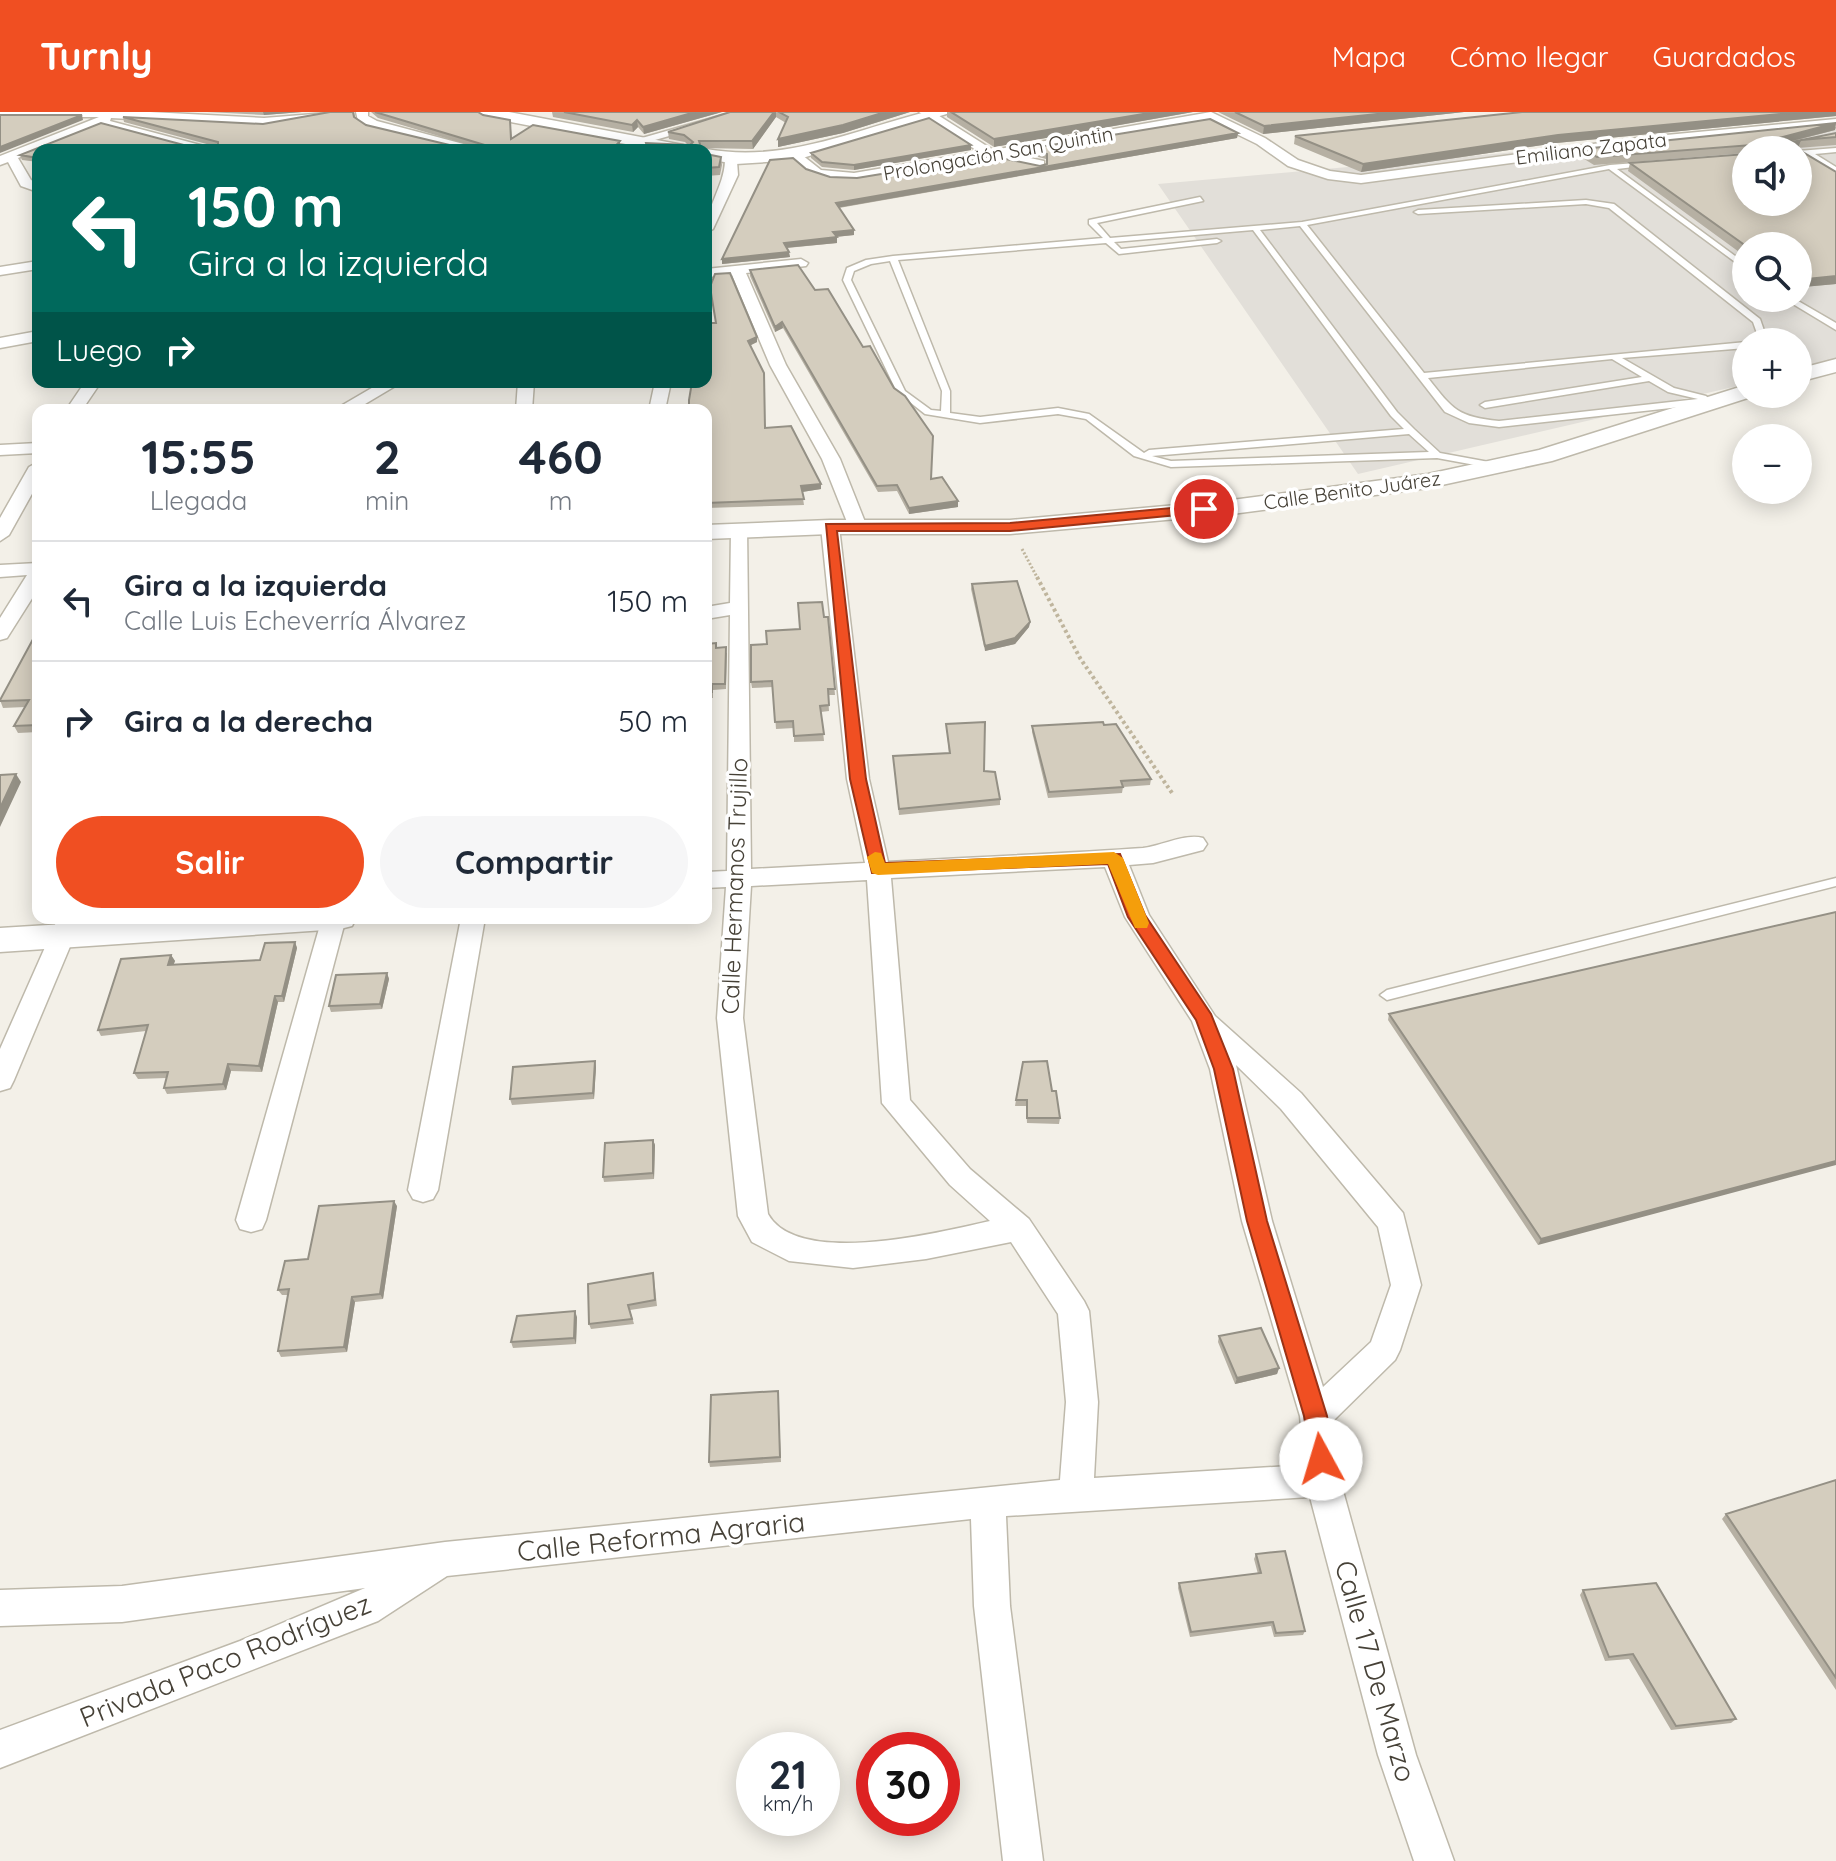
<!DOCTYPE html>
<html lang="es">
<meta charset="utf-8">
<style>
:root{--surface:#fff;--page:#f6f6f7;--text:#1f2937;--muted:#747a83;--line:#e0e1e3;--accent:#f04f22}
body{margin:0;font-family:Quicksand,sans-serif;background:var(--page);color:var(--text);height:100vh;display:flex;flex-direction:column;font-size:30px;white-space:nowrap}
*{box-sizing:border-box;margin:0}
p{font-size:26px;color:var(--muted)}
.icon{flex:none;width:44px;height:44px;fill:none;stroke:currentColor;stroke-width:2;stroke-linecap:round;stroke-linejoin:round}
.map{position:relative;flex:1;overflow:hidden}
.side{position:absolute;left:32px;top:292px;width:680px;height:520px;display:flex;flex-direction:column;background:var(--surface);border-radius:16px;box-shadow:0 4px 20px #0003}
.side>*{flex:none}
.hud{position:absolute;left:32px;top:32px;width:680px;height:244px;border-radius:16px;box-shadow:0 4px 20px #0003;background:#00695c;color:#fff;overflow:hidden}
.buttons{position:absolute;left:1732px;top:24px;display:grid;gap:16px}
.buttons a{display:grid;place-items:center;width:80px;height:80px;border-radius:50%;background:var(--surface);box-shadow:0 4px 20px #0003;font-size:40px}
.speed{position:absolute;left:736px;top:1620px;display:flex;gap:16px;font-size:40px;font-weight:700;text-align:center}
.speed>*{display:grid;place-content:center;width:104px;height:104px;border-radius:50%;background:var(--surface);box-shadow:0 4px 20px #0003;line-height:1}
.speed small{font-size:20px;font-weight:400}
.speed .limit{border:12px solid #d22;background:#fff;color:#111}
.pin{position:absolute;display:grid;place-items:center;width:68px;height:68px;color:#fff;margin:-34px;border:4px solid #fff;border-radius:50%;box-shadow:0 2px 8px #0007}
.me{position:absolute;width:88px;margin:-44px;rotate:354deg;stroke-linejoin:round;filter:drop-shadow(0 0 6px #0008)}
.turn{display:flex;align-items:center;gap:28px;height:168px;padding:0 24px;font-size:36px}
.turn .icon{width:104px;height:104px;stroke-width:2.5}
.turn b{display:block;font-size:56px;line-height:68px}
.then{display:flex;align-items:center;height:76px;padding:0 24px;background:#0003;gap:16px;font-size:30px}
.eta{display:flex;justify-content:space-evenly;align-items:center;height:136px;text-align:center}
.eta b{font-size:48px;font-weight:700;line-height:56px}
.button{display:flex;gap:16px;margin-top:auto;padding:16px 24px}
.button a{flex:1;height:92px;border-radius:48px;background:var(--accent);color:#fff;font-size:32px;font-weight:700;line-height:92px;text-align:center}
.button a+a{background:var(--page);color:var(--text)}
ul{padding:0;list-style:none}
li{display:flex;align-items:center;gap:24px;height:120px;padding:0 24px;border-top:2px solid var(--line)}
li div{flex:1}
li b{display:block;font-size:30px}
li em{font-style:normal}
header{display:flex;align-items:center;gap:48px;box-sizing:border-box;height:112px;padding:0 40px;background:var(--accent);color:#fff}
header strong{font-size:38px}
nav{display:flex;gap:44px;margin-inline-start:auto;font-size:28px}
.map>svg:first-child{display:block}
</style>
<header>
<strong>Turnly</strong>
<nav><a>Mapa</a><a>Cómo llegar</a><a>Guardados</a></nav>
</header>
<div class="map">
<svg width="1836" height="1749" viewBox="0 0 1836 1749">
<rect width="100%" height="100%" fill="#f3f0e8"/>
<!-- industrial -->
<path fill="#e2dfd9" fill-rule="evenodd" d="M1836 11V251L1798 259V230H1746V272L1358 362 1158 72ZM1746 38H1798V90H1746ZM1746 134H1798V186H1746Z"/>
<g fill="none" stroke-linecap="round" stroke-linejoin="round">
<defs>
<path id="service" d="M1836 36V40L1815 42 1836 55V60L1807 42 1798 43V39Z
M1649 50 1651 53 1617 57 1746 152V158L1609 57 1307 113 1424 261 1746 230V236L1622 246 1674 276 1706 284 1711 289 1707 292 1499 315 1469 311 1445 300 1300 114 1260 118 1397 300 1414 317 1440 341 1500 352 1502 354 1497 357 1437 346 1171 355 1134 344 1086 307 1058 302 980 311 925 302 897 280 843 168 847 156 866 148 893 144 1103 126 1089 112V108L1200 85 1203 89 1097 111 1110 126 1302 110 1610 53ZM1253 118 1391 304 1404 317 1149 338 1144 341 1089 302 1058 296 980 305 950 301V279L898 148 1106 131 1119 142 1217 131 1221 129 1217 127 1121 137 1114 130ZM890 149 942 279 941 299 931 298 905 279 851 168 854 159 871 152ZM1612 247 1642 265 1485 290 1480 293 1485 296 1649 269 1668 280 1698 287 1499 309C1458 305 1453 298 1428 266ZM1409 322 1429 340 1171 349 1152 344Z
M1586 88 1614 92 1760 207 1768 230H1755L1759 227 1753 210 1609 96 1586 92 1418 102 1414 100 1418 98Z
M1783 186H1793L1836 211V218Z
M1836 766V774L1387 888 1380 883 1387 878Z"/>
<path id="minor" d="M0 0H150L264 6 340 0 264 14 111 6 110 9 219 38H197L106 16 105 12 18 46 31 68 38 71V80L21 74 8 50 0 53V44L99 5H0Z
M356 0H368V4L377 9 486 38H464L369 15 358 9Z
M733 0H753L634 34 628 30Z
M919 0H933L993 38 1211 0 1265 26 1298 48 1330 59 1361 63 1645 25 1836 7V15L1645 33 1361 71 1328 67 1288 54 1257 32 1210 9 1011 42 1044 49V55L1039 56C1024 53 1006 46 991 46 924 45 840 100 786 42L797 39 821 58 854 61 979 40Z
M731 45 737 49 738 63 713 117 706 121C706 94 724 75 725 49Z
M801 147 808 151 806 154 746 161 786 253 840 347 867 415 858 421 849 415 822 347 770 253 732 163 706 165V157Z
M38 149V157L0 163V155Z
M38 219V229L0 236V226Z
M85 270H101L82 298H66Z
M382 270H402L355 298H334Z
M518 270H534L532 298H516Z
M655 270H671L665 298H649Z
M38 331V341L0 343V333Z
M38 350V371L9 423 0 429V406L29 355Z
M830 409 839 415 869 667 888 750C973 745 1058 742 1143 736 1162 734 1185 721 1203 726L1207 732 1203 738 1153 751 1129 753 1149 803 1215 904 1301 981 1403 1101 1421 1173 1400 1238 1395 1248 1333 1309 1340 1368 1416 1643 1454 1749H1414L1378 1643 1310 1385 1006 1404 1010 1494 1043 1749H1003L974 1494 971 1407 447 1464 378 1509 0 1656V1618L240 1529 365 1476 122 1510 0 1514V1478L122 1474 445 1430 1060 1368 1066 1290 1058 1202 1011 1130 926 1147 853 1156 789 1149 752 1130 738 1104 717 906 726 775 706 776V760L727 759 730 503 706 507V495L730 491 731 418 733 414H747L751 757 865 751 847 667 821 415ZM1105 755 1125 805 1192 909 1210 957 1242 1109 1300 1304 1305 1353 1094 1366 1098 1290 1089 1199 1084 1189 1029 1107 970 1057 910 988 891 766ZM867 768 882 991 950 1073 990 1109C941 1120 798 1156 768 1102L743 906 751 774ZM1236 953 1281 997 1378 1115 1391 1173 1371 1230 1323 1275 1272 1109Z
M38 451V477L7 526 0 528V506L27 463 0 465V453Z
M58 806H82L14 968 10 976 0 979V937Z
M322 806H346L266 1108 262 1117 251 1120 240 1117 236 1108Z
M461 806H485L438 1078 433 1087 423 1090 413 1087 408 1078Z"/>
<path id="tertiary" d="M476 0H509L683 33 691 38H657L484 5Z
M926 0H953L796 48 736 52 706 47V38H702L706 37C785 51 851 19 926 0Z
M1836 247V260L1798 270V257Z
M1746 273V282L1754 284 1552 349 1428 376 1232 402 1010 422H830L706 427V413L830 408H1010L1232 388 1428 362 1539 338Z
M161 806H356L352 814 340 817 0 840V816Z"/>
</defs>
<!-- service casing -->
<use href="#service" stroke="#beb9ab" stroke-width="3"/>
<!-- minor casing -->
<use href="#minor" stroke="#beb9ab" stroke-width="3"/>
<!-- tertiary casing -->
<use href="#tertiary" stroke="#beb9ab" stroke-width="3"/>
<!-- path-far1 -->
<path stroke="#bfb59d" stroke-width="3" stroke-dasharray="2 2" stroke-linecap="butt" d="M1022 437 1038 467"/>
<!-- path -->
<path stroke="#bfb59d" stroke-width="4" stroke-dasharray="3 3" stroke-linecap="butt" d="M1037 465 1080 546 1172 681"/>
<!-- service -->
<use href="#service" fill="#fff" fill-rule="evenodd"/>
<!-- minor -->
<use href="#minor" fill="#fff" fill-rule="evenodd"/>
<!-- tertiary -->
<use href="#tertiary" fill="#fff" fill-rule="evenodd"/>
</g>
<!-- wall -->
<path fill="#b6b0a3" d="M207 0H302L264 3Z
M330 0H354L355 5 366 13 462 36 476 35 378 6 371 0H478L483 3 510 8 512 27 533 13 620 29V34L617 38H38V50L22 48 20 43 101 11 195 36H218V35L124 10 123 5 263 12Z
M552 0H722L644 22 638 15 633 20 553 5Z
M730 0H910L843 21 778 35V27L786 11 776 5 753 37 701 36 702 38H646V31L688 33 685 30 669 27 668 20Z
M947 0H1193L994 35 947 5Z
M1218 0H1464L1263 22Z
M1836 0V4L1556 31 1361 60 1294 32 1295 24Z
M1836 11 1835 18 1779 33 1836 21V33L1797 36 1836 60V172L1803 175 1798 172V134H1746V145L1628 59 1630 51 1746 42V90H1798V38H1746V41L1594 53 1581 45 1583 37Z
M1238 21 1237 26 839 96 854 123 836 125 837 131 787 136 790 145 722 152 806 57 830 65 857 66 1040 54 1046 52V47L1027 42V37Z
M971 38 854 58 822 55 811 46V41Z
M706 42 721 45 722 53 720 63 706 64Z
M750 158 932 367 958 395 909 402 897 379 878 380 783 216 775 220 750 164Z
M716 211 757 230 751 233 766 316 821 377 802 380 804 393 706 396V270Z
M972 472 1030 510 1029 515 1015 532 985 539 971 477Z
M824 505H828L835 583H828L829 599 821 600 824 629 794 630V616L776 617 773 575 752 576 751 570 767 532Z
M38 518V620L18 621 14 614 25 595 3 596 0 588Z
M716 531 717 536 727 541 726 577 713 578V586H706V532Z
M946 612 984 659 1000 687V693L899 703 893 644 949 641Z
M1104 613 1151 667 1150 673 1123 675 1122 681 1048 686 1032 620V614Z
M1836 800 1538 1133 1388 908 1389 902Z
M295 830 297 836 284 890H278L262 960 231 959 226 978 167 982 164 976 166 966 138 967 134 961 146 919 101 924 98 918 171 843 175 849 173 853 260 848Z
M387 861 389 867 382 897 331 900 329 894Z
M595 949 596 955 594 987 512 993 510 987Z
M1052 979 1060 1006 1059 1012 1027 1011 1026 994H1015L1016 988Z
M653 1028 655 1033 654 1067 604 1070 603 1065Z
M397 1094 383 1187 355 1190 347 1240 281 1245 278 1239 288 1183H282L278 1178 308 1147Z
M654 1167 657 1194 630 1198 634 1212 591 1217 589 1212Z
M577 1205 576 1232 513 1236 511 1230Z
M1219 1224 1279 1256 1277 1262 1235 1272 1218 1230Z
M778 1279 781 1350 710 1355 709 1350Z
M1836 1368V1578L1722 1407 1726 1402Z
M1256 1442 1305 1519 1303 1523 1274 1525 1271 1514 1190 1525 1178 1476 1179 1471 1258 1462 1254 1447Z
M1583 1478 1736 1607 1731 1611 1671 1618 1629 1547 1605 1549 1580 1483Z"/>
<!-- shaded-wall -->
<path fill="#949085" d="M263 0H302L264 3Z
M695 0H722L644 22 643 15Z
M774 0H776V5L753 37 752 29Z
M885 0H910L843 21 778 35V27Z
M1155 0H1193L994 35V27Z
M1396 0H1464L1263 22 1264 14Z
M1802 0H1836V4L1556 31 1361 60 1363 52 1558 23Z
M82 3 83 8 0 41V35Z
M637 8 638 15 633 20 632 13Z
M1836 11 1835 18 1757 38 1760 31Z
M1238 21 1237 26 836 96V91Z
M1801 28 1798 36 1793 38 1791 33Z
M620 29V34L617 38H612Z
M971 33V38L854 58V53Z
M854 118V123L834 125 833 120Z
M837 125V131L784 136V131Z
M789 140 790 145 722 152V147Z
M1836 164V172L1803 175 1807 167Z
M782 210 783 216 775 220V215Z
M757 225V230L749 234 748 229Z
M821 372V377L802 380 801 374Z
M958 389V395L909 402V396Z
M1030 510 1029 515 1015 532 985 539V534Z
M16 662 21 670 0 715V696Z
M295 830 297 836 284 890 282 884Z
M171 843 175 849 171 859 168 853Z
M387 861 389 867 382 897 380 892Z
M275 884 278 890 262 960 259 954Z
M595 949 596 955 594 987 593 981Z
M228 952 231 959 226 978 223 972Z
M653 1028 655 1033 654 1067 653 1061Z
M1836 1049V1053L1538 1133 1541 1127Z
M394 1089 397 1094 383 1187 380 1182Z
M352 1185 355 1190 347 1240 344 1235Z
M575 1199 577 1205 576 1232 574 1226Z
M1279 1256 1277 1262 1235 1272 1237 1266Z"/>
<!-- building -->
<path fill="#d4cdbe" stroke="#949085" stroke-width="2" d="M330 0H353L354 5 366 13 462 36 488 34 375 0H478L483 3 510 8 511 27 533 13 620 29 612 38H38V46L20 43 101 11 195 36H218V30L123 5 263 12Z
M564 0H695L643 15 637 8 632 13Z
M730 0H774L752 29H699L702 38H648L646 31 690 33 693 30 684 23 668 20Z
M779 0H885L843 13 778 27 788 5Z
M951 0H1155L994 27Z
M1235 0H1396L1264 14Z
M1522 0H1802L1558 23 1363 52 1295 24Z
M0 3H82L0 35Z
M929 6 971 33 854 53 822 50 811 41Z
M1210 7 1238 21 836 91 854 118 833 120 837 125 784 131 789 140 722 147 770 48 793 46 806 57 830 65 857 66 991 44 1040 54 1047 52V42L1027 37Z
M1836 11 1760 31 1777 33 1836 21V25L1801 28 1791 33 1836 60V164L1807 167 1798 161V134H1746L1630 51 1746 42V90H1798V38H1750L1751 33 1597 45 1583 37Z
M706 42 721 45 719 55 706 56Z
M798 153 815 178 828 177 863 235 870 234 894 276 905 284 933 324 931 367 942 365 958 389 909 396 897 373 877 374 782 210 775 215 750 158Z
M730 161 757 225 748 229 764 261 765 316 791 314 821 372 801 374 804 387 706 391V298H689V288L692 270H706V211H716L710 175 715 162Z
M1017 469 1030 510 1015 526 985 534 972 472Z
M822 490 824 505H828L835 577H828L829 593 820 594 824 622 794 624 793 609 775 610 772 569 751 570V533L767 532 766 519 800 517 798 491Z
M38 518V613L14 614 29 588 0 589V588Z
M716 531V536L726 535 725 572H712V580H706V532Z
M985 610 984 659 995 660 1000 687 899 697 893 644 950 641 946 612Z
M1103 610 1104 613 1116 612 1151 667 1121 669 1123 675 1049 680 1032 614Z
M16 662 0 696V663Z
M1836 800V1049L1541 1127 1389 902Z
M295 830 282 884H275L259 954 228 952 223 972 164 976 168 960 134 961 148 913 98 918 121 847 171 843 168 853 260 848 265 831Z
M387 861 380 892 329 894 336 863Z
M595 949 593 981 510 987 513 955Z
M1047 949 1052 979H1056L1060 1006H1027V988H1016L1023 950Z
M653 1028V1061L603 1065 605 1031Z
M394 1089 380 1182 352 1185 344 1235 278 1239 289 1177 278 1178 285 1149 308 1147 319 1094Z
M653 1161 655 1188 628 1193 632 1207 589 1212 588 1172Z
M575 1199 574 1226 511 1230 517 1204Z
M1261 1216 1279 1256 1237 1266 1219 1224Z
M778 1279 780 1345 709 1350 711 1283Z
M1836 1368V1566L1726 1402Z
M1285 1439 1305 1519 1276 1521 1273 1510 1191 1520 1179 1471 1261 1461 1256 1442Z
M1656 1471 1736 1607 1676 1614 1633 1542 1609 1545 1583 1478Z"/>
<!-- route -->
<path fill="#f04f22" stroke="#9c3316" stroke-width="2" d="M1204 393 1211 397 1209 400 1010 419H837L866 667 885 751 1120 742 1145 803 1211 902 1233 957 1267 1109 1327 1304 1332 1347 1329 1355 1321 1358 1312 1355 1304 1304 1247 1109 1214 957 1196 908 1128 805 1108 752 872 761 850 667 826 412 1010 411Z"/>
<!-- slow -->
<path fill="#f59e0b" d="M875 740 881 741 885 751 1114 740 1123 746 1149 811 1147 816H1135L1108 752 878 763 872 761 867 745Z"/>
<g text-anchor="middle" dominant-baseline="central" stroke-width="7" stroke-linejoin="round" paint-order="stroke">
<!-- far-street labels -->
<g font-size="20" fill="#464137" stroke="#fff">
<text transform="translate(1591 36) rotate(-7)">Emiliano Zapata</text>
<text transform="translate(998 41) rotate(-10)">Prolongación San Quintin</text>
<text transform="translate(1352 378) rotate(-8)">Calle Benito Juárez</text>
</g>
<!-- street labels -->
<g font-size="24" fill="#464137" stroke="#fff">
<text transform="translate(734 774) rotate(-88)">Calle Hermanos Trujillo</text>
</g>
<!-- near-street labels -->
<g font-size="28" fill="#464137" stroke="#fff">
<text transform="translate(661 1424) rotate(-6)">Calle Reforma Agraria</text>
<text transform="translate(225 1548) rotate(-22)">Privada Paco Rodríguez</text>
<text transform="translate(1376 1559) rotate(74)">Calle 17 De Marzo</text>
</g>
</g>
</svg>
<div class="buttons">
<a><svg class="icon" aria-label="sound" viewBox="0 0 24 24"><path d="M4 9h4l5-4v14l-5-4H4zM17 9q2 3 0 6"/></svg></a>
<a><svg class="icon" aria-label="search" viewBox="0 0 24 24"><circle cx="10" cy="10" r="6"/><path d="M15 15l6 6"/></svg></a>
<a>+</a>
<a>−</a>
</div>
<div class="speed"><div>21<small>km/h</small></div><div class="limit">30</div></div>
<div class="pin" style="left:1204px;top:397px;background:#d93025"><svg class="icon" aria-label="arrive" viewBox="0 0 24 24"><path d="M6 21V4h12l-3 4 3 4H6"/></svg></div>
<svg class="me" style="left:1321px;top:1347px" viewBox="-20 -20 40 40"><circle r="19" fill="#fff"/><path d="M0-13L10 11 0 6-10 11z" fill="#f04f22"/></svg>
<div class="hud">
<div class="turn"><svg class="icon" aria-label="left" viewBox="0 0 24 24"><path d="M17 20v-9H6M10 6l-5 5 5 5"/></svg><div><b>150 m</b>Gira a la izquierda</div></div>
<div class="then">Luego<svg class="icon" aria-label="right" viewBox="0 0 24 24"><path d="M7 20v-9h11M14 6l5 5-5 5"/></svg></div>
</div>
<section class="side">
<div class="eta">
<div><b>15:55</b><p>Llegada</p></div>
<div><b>2</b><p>min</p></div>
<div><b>460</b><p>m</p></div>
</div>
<ul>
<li><svg class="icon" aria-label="left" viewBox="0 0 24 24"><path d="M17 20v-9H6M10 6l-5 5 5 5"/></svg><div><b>Gira a la izquierda</b><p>Calle Luis Echeverría Álvarez</p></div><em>150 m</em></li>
<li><svg class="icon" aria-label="right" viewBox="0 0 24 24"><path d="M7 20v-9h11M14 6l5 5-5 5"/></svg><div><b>Gira a la derecha</b></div><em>50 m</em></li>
</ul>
<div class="button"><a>Salir</a><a>Compartir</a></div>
</section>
</div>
